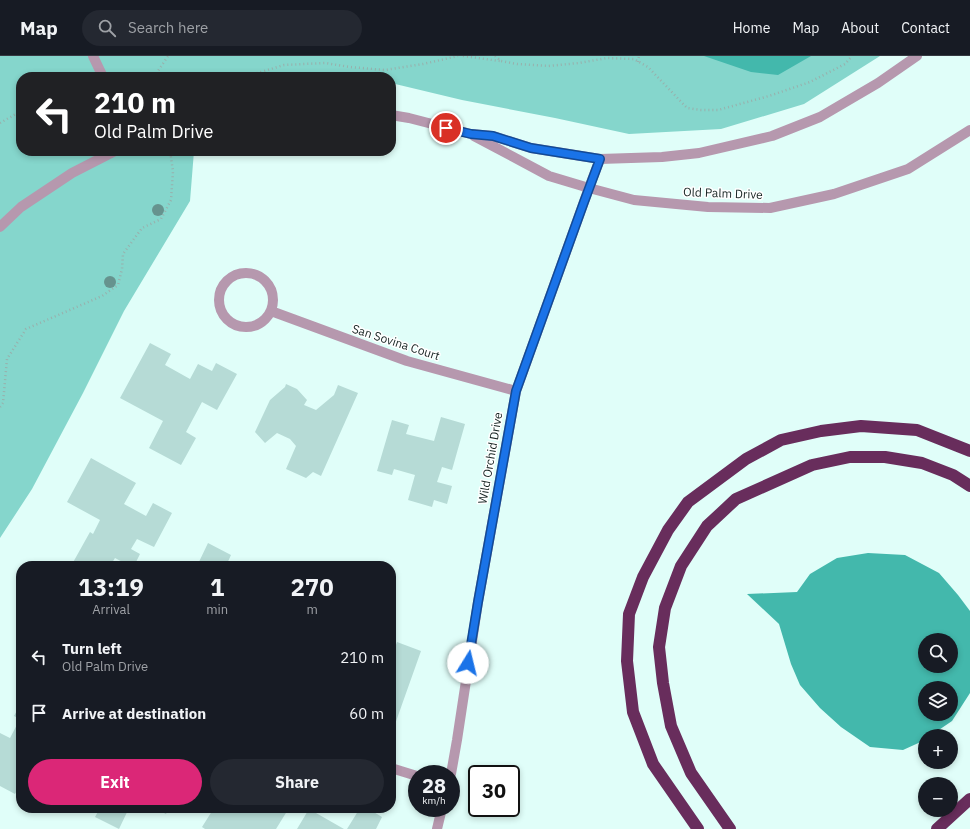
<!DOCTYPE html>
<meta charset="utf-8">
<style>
:root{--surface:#171b24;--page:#242831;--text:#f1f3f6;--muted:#9ea1a6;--line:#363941;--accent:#db2777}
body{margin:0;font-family:"IBM Plex Sans",sans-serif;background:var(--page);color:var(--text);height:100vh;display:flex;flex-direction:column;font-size:15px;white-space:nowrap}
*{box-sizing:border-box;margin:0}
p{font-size:13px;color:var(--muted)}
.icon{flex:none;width:22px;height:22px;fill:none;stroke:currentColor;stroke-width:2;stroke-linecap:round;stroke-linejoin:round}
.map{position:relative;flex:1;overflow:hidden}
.panel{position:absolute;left:16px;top:505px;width:380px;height:252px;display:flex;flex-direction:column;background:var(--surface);border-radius:16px;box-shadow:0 2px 6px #0003}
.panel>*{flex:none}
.guide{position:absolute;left:16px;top:16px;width:380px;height:84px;border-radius:16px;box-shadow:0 2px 6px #0003;background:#202124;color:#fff;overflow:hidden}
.tools{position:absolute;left:918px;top:577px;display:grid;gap:8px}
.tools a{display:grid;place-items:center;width:40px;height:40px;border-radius:50%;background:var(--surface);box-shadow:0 2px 6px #0003;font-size:20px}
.speed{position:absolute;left:408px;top:709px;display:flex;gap:8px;font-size:20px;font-weight:700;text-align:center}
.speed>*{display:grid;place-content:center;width:52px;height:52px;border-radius:50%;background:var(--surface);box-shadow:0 2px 6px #0003;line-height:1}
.speed small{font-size:10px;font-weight:400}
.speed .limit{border:2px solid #111;border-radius:6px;background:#fff;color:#111}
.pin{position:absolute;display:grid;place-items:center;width:34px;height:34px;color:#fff;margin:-17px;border:2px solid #fff;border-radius:50%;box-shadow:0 1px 4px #0007}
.me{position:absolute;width:44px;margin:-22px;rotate:9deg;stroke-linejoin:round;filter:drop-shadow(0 0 3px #0008)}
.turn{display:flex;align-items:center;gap:14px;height:84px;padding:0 12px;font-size:18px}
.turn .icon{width:52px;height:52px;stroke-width:2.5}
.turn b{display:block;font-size:28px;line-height:34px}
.eta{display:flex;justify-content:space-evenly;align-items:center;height:68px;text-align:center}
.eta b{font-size:24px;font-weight:800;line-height:28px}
.primary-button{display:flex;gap:8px;margin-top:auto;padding:8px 12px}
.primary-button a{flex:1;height:46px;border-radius:24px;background:var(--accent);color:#fff;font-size:16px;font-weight:800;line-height:46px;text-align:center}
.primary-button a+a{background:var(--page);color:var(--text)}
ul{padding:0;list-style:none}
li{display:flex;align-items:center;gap:12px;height:56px;padding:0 12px}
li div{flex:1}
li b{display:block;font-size:15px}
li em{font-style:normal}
header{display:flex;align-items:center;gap:24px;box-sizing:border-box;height:56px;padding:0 20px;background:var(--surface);border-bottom:1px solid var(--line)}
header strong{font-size:19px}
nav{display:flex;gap:22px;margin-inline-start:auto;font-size:14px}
.search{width:280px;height:36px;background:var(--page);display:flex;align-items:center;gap:10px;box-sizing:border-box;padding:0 14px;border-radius:22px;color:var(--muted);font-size:15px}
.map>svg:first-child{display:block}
</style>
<header>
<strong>Map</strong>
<div class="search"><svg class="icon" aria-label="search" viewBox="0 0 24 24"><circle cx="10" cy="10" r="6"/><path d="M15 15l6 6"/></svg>Search here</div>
<nav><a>Home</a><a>Map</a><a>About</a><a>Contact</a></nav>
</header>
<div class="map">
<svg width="970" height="773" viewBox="0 0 970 773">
<rect width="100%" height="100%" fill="#e0fef9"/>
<!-- green -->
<path fill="#85d6cc" d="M0 0H880L804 48 721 73 629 78 555 62 462 44 391 27V21H314L300 20 297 21H21V95H194L190 145 124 255 83 337 32 433 0 482Z"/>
<!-- water -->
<path fill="#43b8ac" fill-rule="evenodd" d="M704 0H811L778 19 751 16Z
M868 497 905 499 939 517 958 539 970 555V637L952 665 930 680H925V684L903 694 870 691 841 671 820 652 800 629 791 608 779 568 747 538 797 536 810 518 837 502ZM925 584H951V610H925ZM925 632H951V658H925Z"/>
<!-- building -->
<path fill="#b6dbd6" d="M150 287 171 298 165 309 190 323 198 308 212 315 216 307 237 318 217 354 202 346 186 376 196 382 181 409 149 392 163 365 120 342Z
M286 328 297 333 307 344 304 349 316 354 334 339 338 329 358 337 321 420 313 416 306 422 286 413 296 390 290 383 277 377 265 387 255 376 270 344 285 331Z
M441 361 465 368 452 414 442 411 437 426 452 430 447 448 434 444 432 451 408 444 415 419 394 413 392 419 377 415 392 364 409 369 406 378 434 385Z
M91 402 136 427 124 448 146 460 153 447 172 457 154 491 137 483 131 493 140 498 134 510H130L115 502 110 510H71L90 476 93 478 100 464 67 446Z
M208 487 231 499 226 510H197Z
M397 586 421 595 394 671 391 670V603Z
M21 647V732L19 731 15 738 0 730V677L10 682 20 663 14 660Z
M100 752H129L119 773 95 761Z
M154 752H169L166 758Z
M214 752H289L276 773H205L202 771Z
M360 752H367L382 761 376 773H347Z
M309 753 344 773H297Z"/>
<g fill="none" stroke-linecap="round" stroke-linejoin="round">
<!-- path -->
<path stroke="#98b0ac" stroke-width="2.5" stroke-dasharray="1 3" stroke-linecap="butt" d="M463 0 500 5
M495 0 501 5 517 8 548 10 579 7 607 2 634 3 648 11 687 52 701 54H718L769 40 810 26 845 8 852 0
M638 6 639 0
M154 21 168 0
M241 21 251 19 284 9 325 7 350 11 385 14 423 8 458 0
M0 67 21 55
M0 351 3 347 7 303 26 273 102 240 118 229 122 213 123 198 142 172 161 163 171 144 173 115 170 95"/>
<!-- street -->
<path stroke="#b698ae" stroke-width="10" d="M93 0 103 21
M391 59 409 62 471 78 493 80 531 92 600 103 662 101 699 97 772 80 820 61 878 27 917 0
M474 80 549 120 589 132 634 144 708 151 770 152 834 138 908 113 970 74
M0 171 21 151 72 117 115 95
M219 244a27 27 0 1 1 54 0a27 27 0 1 1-54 0Z
M271 255 407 305 516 335
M391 712 417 720
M451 718 457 684 478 546 516 335 589 132 600 103
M437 773 442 752"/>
<!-- highway -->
<path stroke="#682d5c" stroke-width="12" d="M698 773 653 708 633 656 627 605 629 558 643 521 668 474 688 446 746 403 781 384 821 375 861 370 917 374 970 395
M730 773 691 717 671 670 663 627 659 591 665 552 681 510 707 470 736 443 812 409 850 401H885L922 407 953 419 970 430
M937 773 970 743"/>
</g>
<!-- trees -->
<g fill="#66938e">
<circle cx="158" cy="154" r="6"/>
<circle cx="110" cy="226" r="6"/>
</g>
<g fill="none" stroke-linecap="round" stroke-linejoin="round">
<defs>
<path id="route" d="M446 72 471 78 493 80 531 92 600 103 584 146 516 335 478 546 468 607"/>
</defs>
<!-- route casing -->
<use href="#route" stroke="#114b97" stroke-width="10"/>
<!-- route -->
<use href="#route" stroke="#1a73e8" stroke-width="7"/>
</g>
<g text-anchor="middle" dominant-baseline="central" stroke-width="3" stroke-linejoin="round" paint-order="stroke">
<!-- street labels -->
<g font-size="12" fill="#162422" stroke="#fff">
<text transform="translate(723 137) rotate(2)">Old Palm Drive</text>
<text transform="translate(396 286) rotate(18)">San Sovina Court</text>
<text transform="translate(490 402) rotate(-80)">Wild Orchid Drive</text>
</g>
</g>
</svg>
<div class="tools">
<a><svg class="icon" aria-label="search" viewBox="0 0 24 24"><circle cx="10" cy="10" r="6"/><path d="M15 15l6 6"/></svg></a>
<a><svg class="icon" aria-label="layers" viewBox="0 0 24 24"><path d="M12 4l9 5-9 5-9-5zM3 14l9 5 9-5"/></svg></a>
<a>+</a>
<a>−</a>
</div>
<div class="speed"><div>28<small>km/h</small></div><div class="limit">30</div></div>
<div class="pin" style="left:446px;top:72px;background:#d93025"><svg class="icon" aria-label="arrive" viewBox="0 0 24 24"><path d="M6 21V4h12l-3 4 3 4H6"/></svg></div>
<svg class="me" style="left:468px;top:607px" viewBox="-20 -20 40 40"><circle r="19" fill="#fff"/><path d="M0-13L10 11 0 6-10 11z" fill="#1a73e8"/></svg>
<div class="guide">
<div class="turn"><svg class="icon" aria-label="left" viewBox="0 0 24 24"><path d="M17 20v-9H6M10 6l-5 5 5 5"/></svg><div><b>210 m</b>Old Palm Drive</div></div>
</div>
<section class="panel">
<div class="eta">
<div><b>13:19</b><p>Arrival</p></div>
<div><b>1</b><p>min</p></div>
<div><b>270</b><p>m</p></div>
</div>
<ul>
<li><svg class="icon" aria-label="left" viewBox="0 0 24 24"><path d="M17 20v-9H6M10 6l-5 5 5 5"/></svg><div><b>Turn left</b><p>Old Palm Drive</p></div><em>210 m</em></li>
<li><svg class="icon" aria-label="arrive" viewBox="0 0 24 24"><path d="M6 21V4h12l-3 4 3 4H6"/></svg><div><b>Arrive at destination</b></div><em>60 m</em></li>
</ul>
<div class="primary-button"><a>Exit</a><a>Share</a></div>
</section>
</div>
